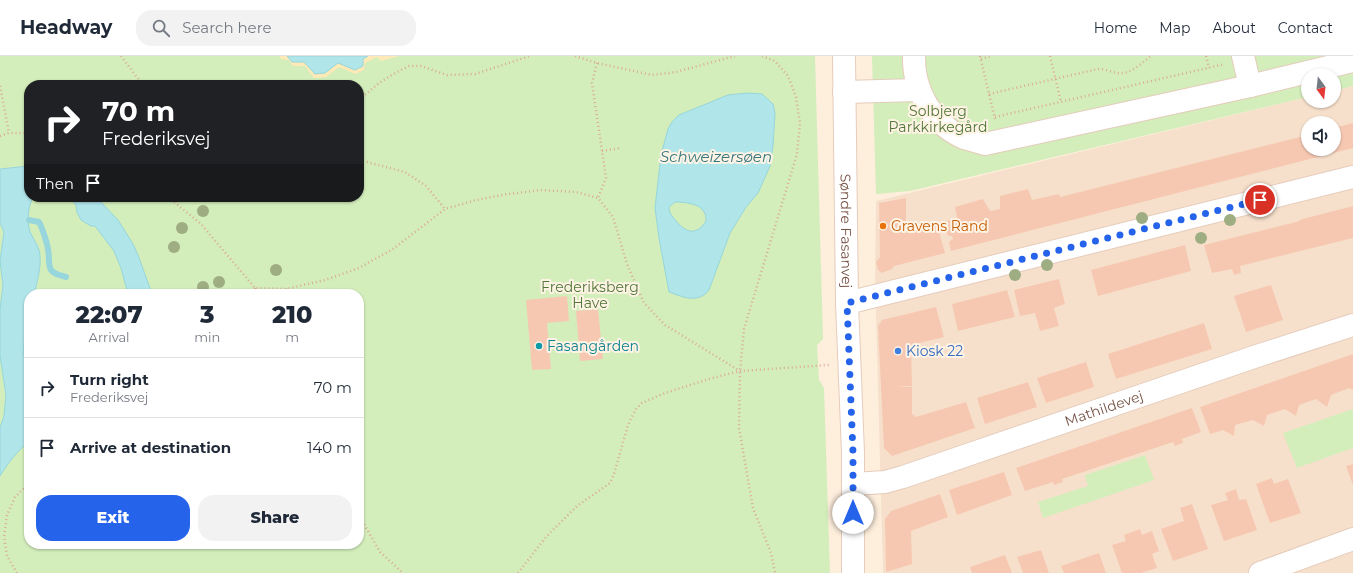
<!DOCTYPE html>
<meta charset="utf-8">
<style>
:root{--surface:#fff;--page:#f2f2f3;--text:#1f2937;--muted:#747a83;--line:#e0e1e3;--accent:#2563eb}
body{margin:0;font-family:Montserrat,sans-serif;background:var(--page);color:var(--text);height:100vh;display:flex;flex-direction:column;font-size:15px;white-space:nowrap}
*{box-sizing:border-box;margin:0}
p{font-size:13px;color:var(--muted)}
.icon{flex:none;width:22px;height:22px;fill:none;stroke:currentColor;stroke-width:2;stroke-linecap:round;stroke-linejoin:round}
.map{position:relative;flex:1;overflow:hidden}
.side{position:absolute;left:24px;top:233px;width:340px;height:260px;display:flex;flex-direction:column;background:var(--surface);border-radius:16px;box-shadow:0 1px 3px #0004}
.side>*{flex:none}
.guide{position:absolute;left:24px;top:24px;width:340px;height:122px;border-radius:16px;box-shadow:0 1px 3px #0004;background:#202124;color:#fff;overflow:hidden}
.needle{width:26px;rotate:165deg}
.buttons{position:absolute;left:1301px;top:12px;display:grid;gap:8px}
.buttons a{display:grid;place-items:center;width:40px;height:40px;border-radius:50%;background:var(--surface);box-shadow:0 1px 3px #0004;font-size:20px}
.pin{position:absolute;display:grid;place-items:center;width:34px;height:34px;color:#fff;margin:-17px;border:2px solid #fff;border-radius:50%;box-shadow:0 1px 4px #0007}
.me{position:absolute;width:44px;margin:-22px;rotate:0deg;stroke-linejoin:round;filter:drop-shadow(0 0 3px #0008)}
.turn{display:flex;align-items:center;gap:14px;height:84px;padding:0 12px;font-size:18px}
.turn .icon{width:52px;height:52px;stroke-width:2.5}
.turn b{display:block;font-size:28px;line-height:34px}
.then{display:flex;align-items:center;height:38px;padding:0 12px;background:#0003;gap:8px;font-size:15px}
.eta{display:flex;justify-content:space-evenly;align-items:center;height:68px;text-align:center}
.eta b{font-size:24px;font-weight:800;line-height:28px}
.button{display:flex;gap:8px;margin-top:auto;padding:8px 12px}
.button a{flex:1;height:46px;border-radius:16px;background:var(--accent);color:#fff;font-size:16px;font-weight:800;line-height:46px;text-align:center}
.button a+a{background:var(--page);color:var(--text)}
ul{padding:0;list-style:none}
li{display:flex;align-items:center;gap:12px;height:60px;padding:0 12px;border-top:1px solid var(--line)}
li div{flex:1}
li b{display:block;font-size:15px}
li em{font-style:normal}
header{display:flex;align-items:center;gap:24px;box-sizing:border-box;height:56px;padding:0 20px;background:var(--surface);border-bottom:1px solid var(--line)}
header strong{font-size:19px}
nav{display:flex;gap:22px;margin-inline-start:auto;font-size:14px}
.search{width:280px;height:36px;background:var(--page);display:flex;align-items:center;gap:10px;box-sizing:border-box;padding:0 14px;border-radius:16px;color:var(--muted);font-size:15px}
.map>svg:first-child{display:block}
</style>
<header>
<strong>Headway</strong>
<div class="search"><svg class="icon" aria-label="search" viewBox="0 0 24 24"><circle cx="10" cy="10" r="6"/><path d="M15 15l6 6"/></svg>Search here</div>
<nav><a>Home</a><a>Map</a><a>About</a><a>Contact</a></nav>
</header>
<div class="map">
<svg width="1353" height="517" viewBox="0 0 1353 517">
<rect width="100%" height="100%" fill="#feefdd"/>
<!-- residential -->
<path fill="#f7e0cb" fill-rule="evenodd" d="M1353 30V517H883L875 221 876 145 1308 41V45H1334V35ZM1308 67H1334V93H1308Z"/>
<!-- green -->
<path fill="#d3edbb" fill-rule="evenodd" d="M0 0H815L823 283 817 289 819 324 824 332 830 517H0ZM29 29H359V141H29ZM29 238H359V488H29Z
M872 0H1353V30L1334 35V19H1308V41L910 135 876 138Z
M1353 353V392L1297 412 1283 377Z
M1145 399 1154 424 1043 462 1038 446 1088 430 1085 419Z"/>
<!-- sand -->
<path fill="#ffe9b6" d="M279 0H399L381 5 377 1 365 7 364 14 355 18 339 11 326 21 314 22 305 10H293L289 4 281 3Z"/>
<!-- water -->
<path fill="#b0e5e9" stroke="#96d6dc" fill-rule="evenodd" d="M287 0H368L363 3V10L355 14 338 7 325 17 315 18 304 6H292Z
M748 37 762 38 773 48 775 57 773 90 770 110 758 137 746 151 730 177 709 234C698 248 683 241 669 236L659 182 655 152 661 99 668 73 672 66 679 59 728 39ZM675 146C683 146 700 147 704 156 706 158 706 163 706 165 697 180 686 177 676 165 672 160 669 157 669 151Z
M29 110V141H33C28 151 26 167 31 178 35 186 40 192 40 201 41 212 37 227 34 238H29V255L25 267 24 298 29 320V386C17 395 8 407 0 420V372L4 360 6 339 0 300V253L3 229 0 205 4 176 0 167V113Z
M69 141H96L118 164 133 188 138 199 152 238H128L121 212 114 195 95 170H91L81 164 77 156 76 149Z"/>
<g fill="none" stroke-linecap="round" stroke-linejoin="round">
<!-- stream -->
<path stroke="#96d6dc" stroke-width="6" d="M29 164 39 166C42 171 47 187 48 193 51 210 44 216 66 221"/>
</g>
<!-- building -->
<path fill="#f6c8b2" d="M1353 67V92L951 195 949 186 953 183 952 180H948L944 166 957 162 955 151 983 143 990 155 1000 153V140L1028 133 1032 144 1059 138 1060 141 1308 79V93H1334V72Z
M906 142V177L937 169 945 197 894 210 892 213 882 217 878 214 876 206 880 201 879 147Z
M1353 150V182L1240 210 1241 217 1234 219 1232 213 1212 217 1204 189 1300 165 1299 164Z
M1185 189 1191 215 1098 240 1091 214Z
M1059 223 1065 248 1054 252 1059 270 1040 275 1035 257 1020 260 1014 234Z
M1271 229 1283 264 1246 276 1234 240Z
M1007 234 1015 261 958 275 952 248Z
M567 240 569 265 547 267 551 313 532 314 526 244Z
M936 251 944 281 911 289 912 330 894 331H912V358L916 361 966 346 975 372 892 400 884 392 878 270 882 264Z
M598 253 603 303 580 305 576 255Z
M1204 267 1212 293 1116 323 1108 298Z
M1353 298V334L1349 332 1331 339 1327 351 1316 343 1299 349 1296 360 1285 353 1267 359 1264 370 1253 364 1235 369 1234 380 1223 374 1210 378 1200 351Z
M1086 306 1094 331 1046 347 1037 322Z
M1028 326 1037 351 985 368 977 342Z
M1192 352 1201 376 1182 383 1183 387 1175 390 1173 386 1062 423 1063 426 1054 429 1053 426 1025 435 1016 412Z
M1353 408V429L1346 410Z
M1004 416 1012 439 957 459 949 434Z
M1272 422 1274 428 1288 423 1301 457 1270 467 1256 428Z
M1236 433 1239 444 1246 443 1257 474 1224 485 1211 449 1228 444 1225 437Z
M940 438 948 461 911 475 912 508 886 516 885 463 891 455Z
M1192 448 1208 493 1173 505 1161 473 1184 465 1180 452Z
M1140 473 1142 479 1152 475 1159 495 1152 498 1157 512 1141 517H1122L1112 489 1126 485 1124 479Z
M1041 494 1049 517H1023L1017 501Z
M1099 497 1106 517H1064L1061 510Z
M1005 499 1012 517H972L970 511Z"/>
<g fill="none" stroke-linecap="round" stroke-linejoin="round">
<defs>
<g id="minor">
<path id="s1" d="M844 0 847 247 853 397V517"/>
<path d="M914 0C913 34 932 68 964 82 971 84 978 86 985 88L1250 30 1353 5"/>
<path d="M1243 0 1250 30"/>
<path d="M844 36 919 34"/>
<path d="M847 247 1353 121"/>
<path id="s2" d="M853 428 885 426 903 421 1257 300 1353 269"/>
<path d="M1260 517 1353 483"/>
</g>
</defs>
<!-- minor casing -->
<use href="#minor" stroke="#e5ccbc" stroke-width="24"/>
<!-- path -->
<path stroke="#dbab96" stroke-width="2.5" stroke-dasharray="1 3" stroke-linecap="butt" d="M121 0 136 20 144 29
M575 0 597 7 652 19 676 16 735 0
M762 0 775 5 788 20 796 41 800 67 797 98 744 273 740 315 739 372 753 452 771 497 775 517
M980 0 995 63
M1050 0 1061 46
M1206 0 1209 12
M981 3 991 0
M597 7 592 27 606 122 598 142
M0 30 9 77
M989 38 1098 13C1105 13 1111 16 1117 17 1131 19 1141 7 1151 0
M359 44 379 27 397 16 409 10H421L447 19 475 18 530 0
M995 61 1225 8
M0 80 9 77H29
M602 95 621 92
M359 104 405 116 426 130 445 153
M168 141 201 168 255 232 286 233 325 224 359 212 393 193 445 153 476 144 508 138 542 134 576 136 598 142 613 161 627 208 644 247 665 269 740 315
M255 232 256 238
M286 233 291 238
M359 453 365 470 380 496 403 517
M17 517 7 500 4 481 7 459 15 441 29 427
M518 517 546 481 577 450 610 427 614 418 628 369 636 353 642 347 665 337 709 323 740 315 829 309"/>
<!-- minor -->
<use href="#minor" stroke="#fff" stroke-width="22"/>
</g>
<!-- trees -->
<g fill="#9ead82">
<circle cx="203" cy="155" r="6"/>
<circle cx="1142" cy="162" r="6"/>
<circle cx="1230" cy="164" r="6"/>
<circle cx="182" cy="172" r="6"/>
<circle cx="1201" cy="182" r="6"/>
<circle cx="174" cy="191" r="6"/>
<circle cx="1047" cy="209" r="6"/>
<circle cx="276" cy="214" r="6"/>
<circle cx="1015" cy="219" r="6"/>
<circle cx="219" cy="226" r="6"/>
<circle cx="203" cy="231" r="6"/>
</g>
<g fill="none" stroke-linecap="round" stroke-linejoin="round">
<!-- route -->
<path stroke="#2563eb" stroke-width="7" stroke-dasharray="0 12.6" d="M853 457V397L847 247 1260 144"/>
</g>
<!-- markers -->
<circle fill="#e8710a" stroke="#fff3e5" stroke-width="1.5" cx="883" cy="170" r="4"/>
<circle fill="#0f9aa8" stroke="#fff3e5" stroke-width="1.5" cx="539" cy="290" r="4"/>
<circle fill="#3f7fe0" stroke="#fff3e5" stroke-width="1.5" cx="898" cy="295" r="4"/>
<g text-anchor="middle" dominant-baseline="central" stroke-width="4" stroke-linejoin="round" paint-order="stroke">
<!-- park labels -->
<g font-size="14" fill="#507738" stroke="#fff3e5">
<text x="938" y="55">Solbjerg<tspan x="938" dy="16">Parkkirkegård</tspan></text>
<text x="590" y="231">Frederiksberg<tspan x="590" dy="16">Have</tspan></text>
</g>
<!-- food labels -->
<g font-size="14" fill="#c56008" stroke="#fff3e5" text-anchor="start">
<text x="891" y="170">Gravens Rand</text>
</g>
<!-- street labels -->
<g font-size="14" fill="#765244" stroke="#fff3e5">
<text stroke="none"><textPath href="#s1" startOffset="175">Søndre Fasanvej</textPath></text>
<text stroke="none"><textPath href="#s2" startOffset="263">Mathildevej</textPath></text>
</g>
<!-- culture labels -->
<g font-size="14" fill="#0d838f" stroke="#fff3e5" text-anchor="start">
<text x="547" y="290">Fasangården</text>
</g>
<!-- shop labels -->
<g font-size="14" fill="#366cbe" stroke="#fff3e5" text-anchor="start">
<text x="906" y="295">Kiosk 22</text>
</g>
<!-- water labels -->
<g font-size="15" font-style="italic" fill="#36777e" stroke="#fff3e5">
<text x="716" y="100">Schweizersøen</text>
</g>
</g>
</svg>
<div class="buttons">
<a><svg class="needle" viewBox="-14 -14 28 28"><path d="M0-13l5 13h-10z" fill="#e53935"/><path d="M0 13l5-13h-10z" fill="#747a83"/></svg></a>
<a><svg class="icon" aria-label="sound" viewBox="0 0 24 24"><path d="M4 9h4l5-4v14l-5-4H4zM17 9q2 3 0 6"/></svg></a>
</div>
<div class="pin" style="left:1260px;top:144px;background:#d93025"><svg class="icon" aria-label="arrive" viewBox="0 0 24 24"><path d="M6 21V4h12l-3 4 3 4H6"/></svg></div>
<svg class="me" style="left:853px;top:457px" viewBox="-20 -20 40 40"><circle r="19" fill="#fff"/><path d="M0-13L10 11 0 6-10 11z" fill="#2563eb"/></svg>
<div class="guide">
<div class="turn"><svg class="icon" aria-label="right" viewBox="0 0 24 24"><path d="M7 20v-9h11M14 6l5 5-5 5"/></svg><div><b>70 m</b>Frederiksvej</div></div>
<div class="then">Then<svg class="icon" aria-label="arrive" viewBox="0 0 24 24"><path d="M6 21V4h12l-3 4 3 4H6"/></svg></div>
</div>
<section class="side">
<div class="eta">
<div><b>22:07</b><p>Arrival</p></div>
<div><b>3</b><p>min</p></div>
<div><b>210</b><p>m</p></div>
</div>
<ul>
<li><svg class="icon" aria-label="right" viewBox="0 0 24 24"><path d="M7 20v-9h11M14 6l5 5-5 5"/></svg><div><b>Turn right</b><p>Frederiksvej</p></div><em>70 m</em></li>
<li><svg class="icon" aria-label="arrive" viewBox="0 0 24 24"><path d="M6 21V4h12l-3 4 3 4H6"/></svg><div><b>Arrive at destination</b></div><em>140 m</em></li>
</ul>
<div class="button"><a>Exit</a><a>Share</a></div>
</section>
</div>
